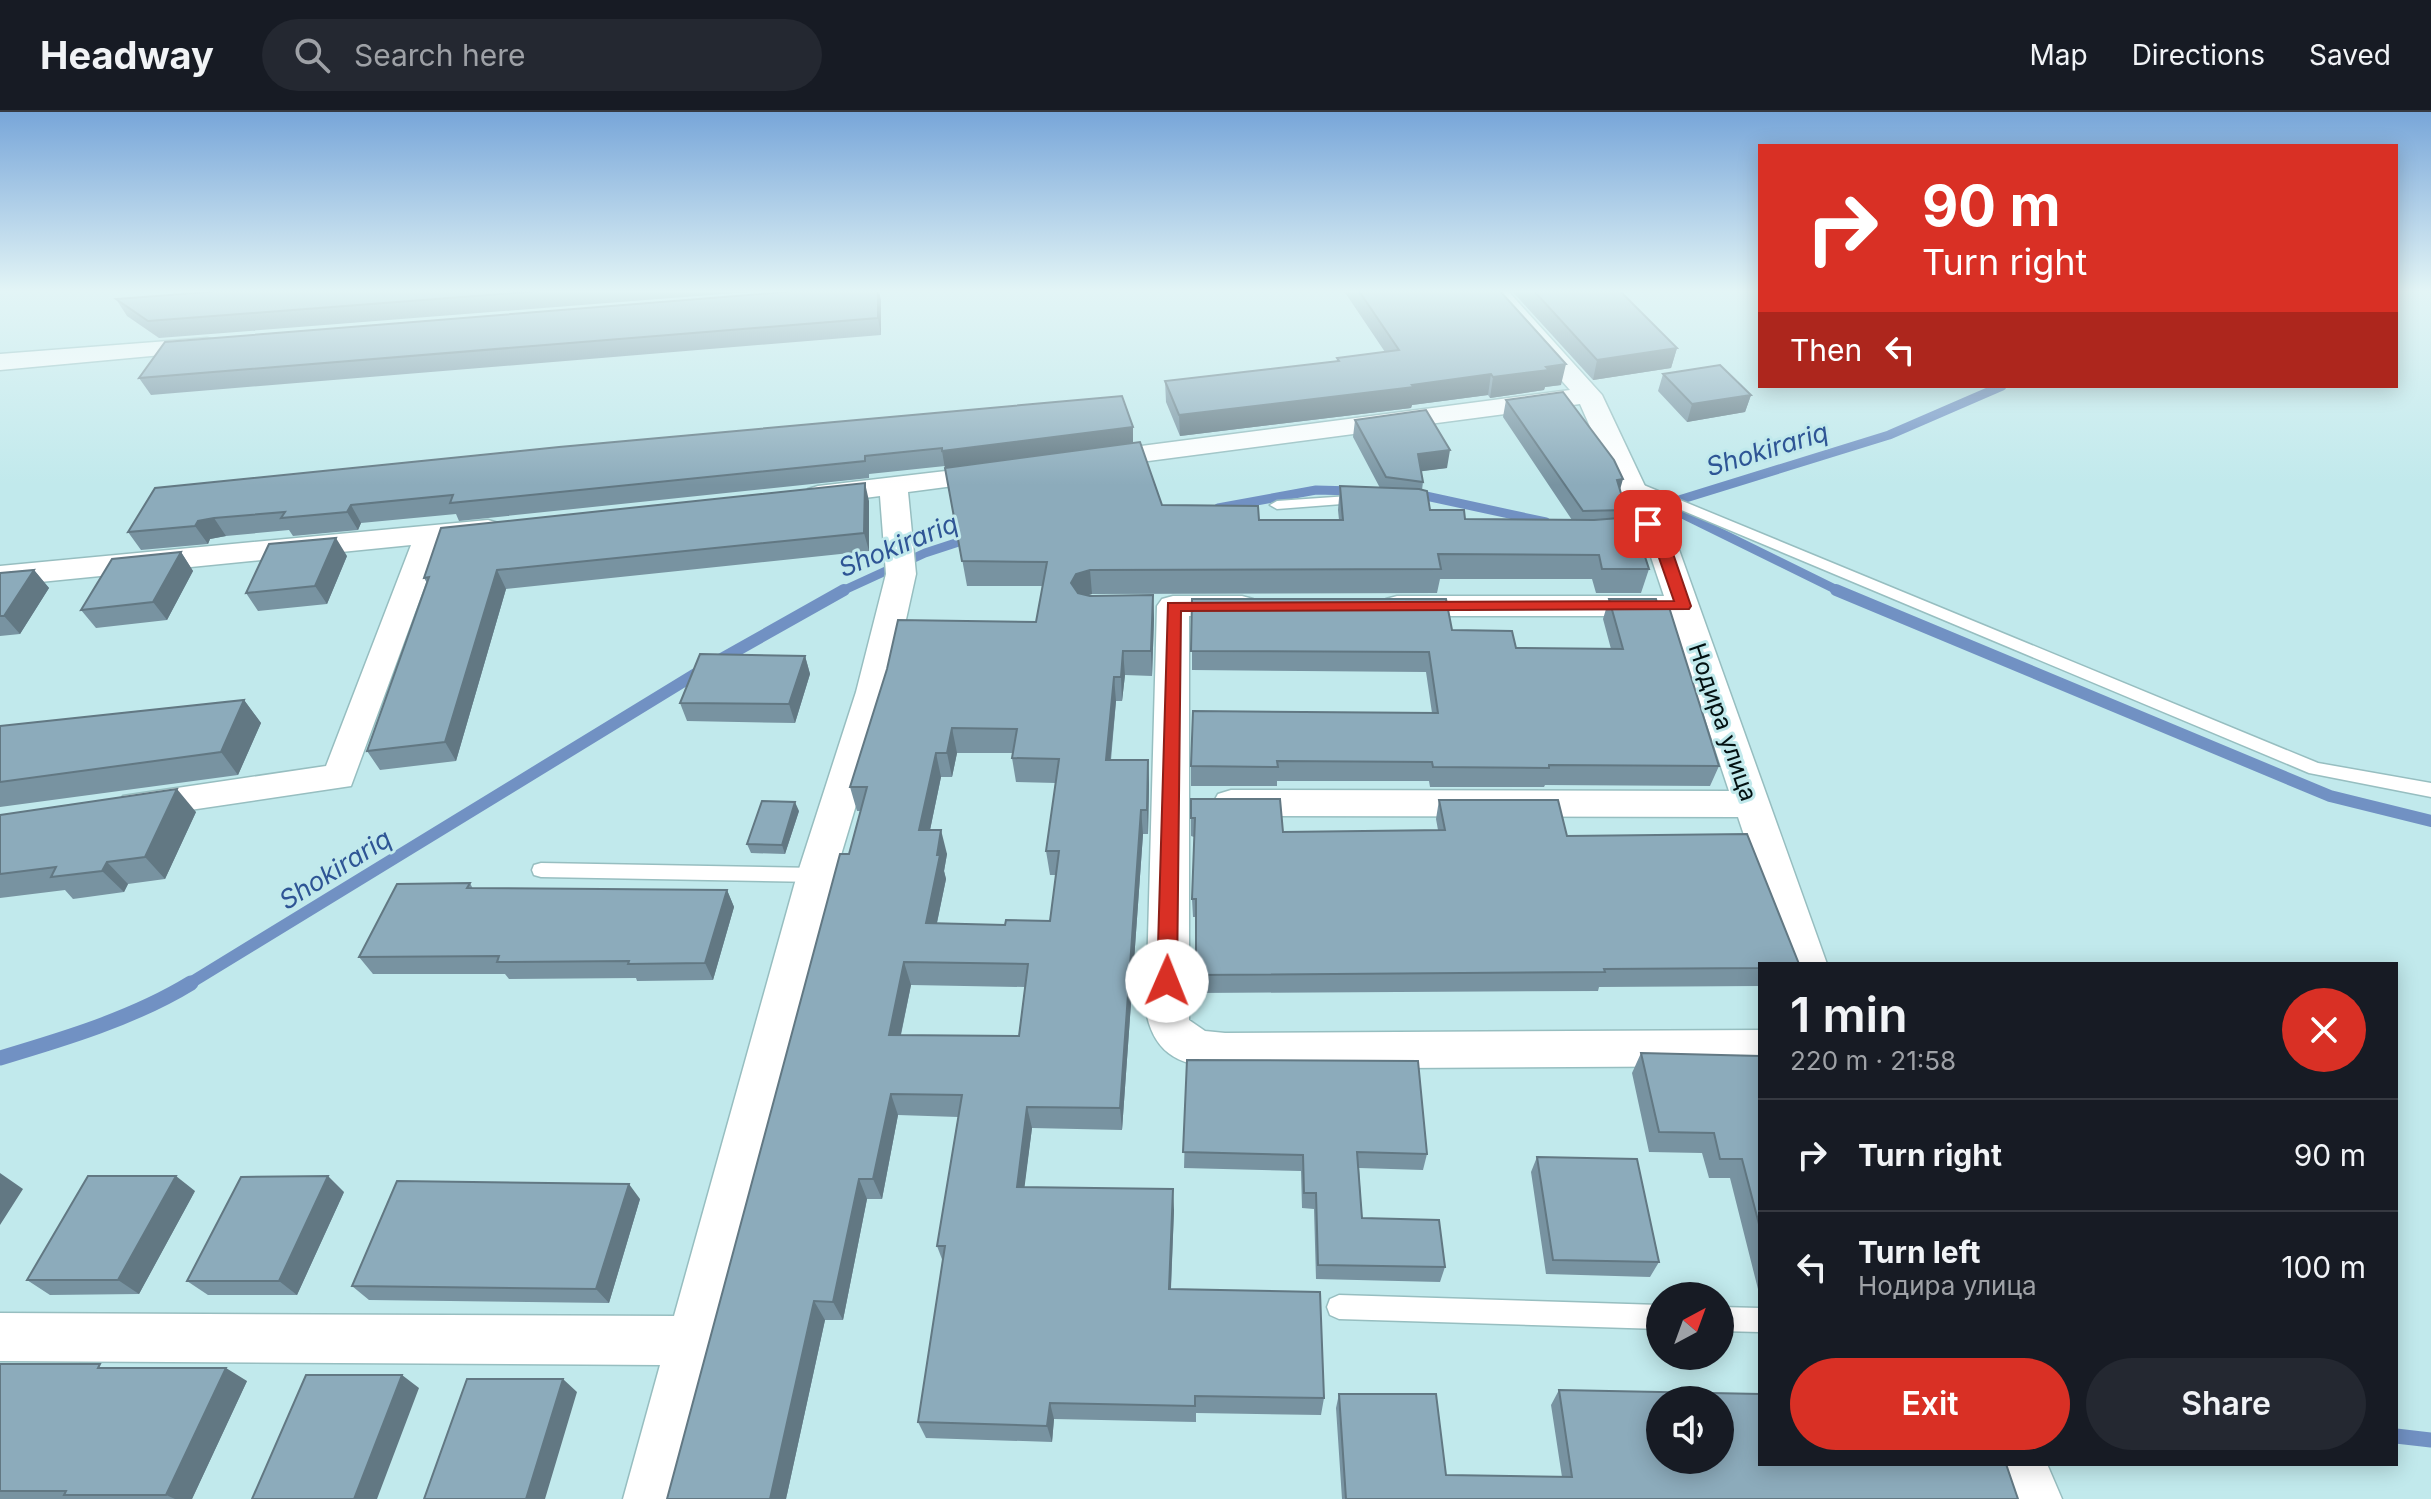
<!DOCTYPE html>
<meta charset="utf-8">
<style>
:root{--surface:#171b24;--page:#242831;--text:#f1f3f6;--muted:#9ea1a6;--line:#363941;--accent:#d93025}
body{margin:0;font-family:Inter,sans-serif;background:var(--page);color:var(--text);height:100vh;display:flex;flex-direction:column;font-size:30px;white-space:nowrap}
*{box-sizing:border-box;margin:0}
p{font-size:26px;color:var(--muted)}
.icon{flex:none;width:44px;height:44px;fill:none;stroke:currentColor;stroke-width:2;stroke-linecap:round;stroke-linejoin:round}
.map{position:relative;flex:1;overflow:hidden}
.sheet{position:absolute;left:1758px;top:850px;width:640px;height:504px;display:flex;flex-direction:column;background:var(--surface);border-radius:0px;box-shadow:0 4px 20px #0003}
.sheet>*{flex:none}
.guide{position:absolute;left:1758px;top:32px;width:640px;height:244px;border-radius:0px;box-shadow:0 4px 20px #0003;background:#d93025;color:#fff;overflow:hidden}
.needle{width:52px;rotate:41deg}
.tools{position:absolute;left:1646px;top:1170px;display:grid;gap:16px}
.tools a{display:grid;place-items:center;width:88px;height:88px;border-radius:50%;background:var(--surface);box-shadow:0 4px 20px #0003;font-size:40px}
.pin{position:absolute;display:grid;place-items:center;width:68px;height:68px;color:#fff;margin:-34px;border-radius:16px;box-shadow:0 4px 12px #0006}
.me{position:absolute;width:88px;margin:-44px;rotate:1deg;stroke-linejoin:round;filter:drop-shadow(0 0 6px #0008)}
.turn{display:flex;align-items:center;gap:28px;height:168px;padding:0 32px;font-size:36px}
.turn .icon{width:104px;height:104px;stroke-width:2.5}
.turn b{display:block;font-size:56px;line-height:68px}
.then{display:flex;align-items:center;height:76px;padding:0 32px;background:#0003;gap:16px;font-size:30px}
.round{display:grid;place-items:center;flex:none;width:84px;height:84px;border-radius:42px;background:var(--page)}
.headline{display:flex;align-items:center;justify-content:space-between;height:136px;padding:0 32px}
h1{font-size:48px;font-weight:600;line-height:60px}
.action{display:flex;gap:16px;margin-top:auto;padding:16px 32px}
.action a{flex:1;height:92px;border-radius:48px;background:var(--accent);color:#fff;font-size:32px;font-weight:600;line-height:92px;text-align:center}
.action a+a{background:var(--page);color:var(--text)}
ul{padding:0;list-style:none}
li{display:flex;align-items:center;gap:24px;height:112px;padding:0 32px;border-top:2px solid var(--line)}
li div{flex:1}
li b{display:block;font-size:30px}
li em{font-style:normal}
header{display:flex;align-items:center;gap:48px;box-sizing:border-box;height:112px;padding:0 40px;background:var(--surface);border-bottom:2px solid var(--line)}
header strong{font-size:38px}
nav{display:flex;gap:44px;margin-inline-start:auto;font-size:28px}
.search{width:560px;height:72px;background:var(--page);display:flex;align-items:center;gap:20px;box-sizing:border-box;padding:0 28px;border-radius:44px;color:var(--muted);font-size:30px}
.map>svg:first-child{display:block}
</style>
<header>
<strong>Headway</strong>
<div class="search"><svg class="icon" aria-label="search" viewBox="0 0 24 24"><circle cx="10" cy="10" r="6"/><path d="M15 15l6 6"/></svg>Search here</div>
<nav><a>Map</a><a>Directions</a><a>Saved</a></nav>
</header>
<div class="map">
<svg width="2431" height="1387" viewBox="0 0 2431 1387">
<rect width="100%" height="100%" fill="#c1e9ec"/>
<g fill="none" stroke-linecap="round" stroke-linejoin="round">
<!-- stream-far2 -->
<path stroke="#7191c3" stroke-width="9" d="M1412 381 1546 410
M1666 394 1841 480
M1218 396 1316 378 1354 379
M1608 410 1889 323 2002 274
M840 480 925 441 974 425"/>
<!-- stream-far1 -->
<path stroke="#7191c3" stroke-width="12" d="M1836 478 2330 684 2431 709
M718 549 844 478
M187 873 702 558"/>
<!-- stream -->
<path stroke="#7191c3" stroke-width="15" d="M0 946C64 927 134 906 191 871
M2396 1324 2431 1328"/>
<defs>
<path id="lane" d="M1629 367 2318 651 2431 671V685L2309 661 1624 374 1622 371Z
M1363 383 1370 387 1368 390 1277 397 1270 393 1277 389Z
M541 751 816 756 823 758 825 763 823 768 816 770 541 765 534 763 532 758 534 753Z
M1339 1183 1660 1193V1217L1339 1207 1330 1203 1327 1195 1330 1187Z
M1720 1195 1760 1196V1220L1720 1219Z"/>
<path id="street" d="M1483 179H1508L1602 283 1661 408 1673 421 1827 852H1787L1738 705 1231 704 1218 700 1213 691 1218 682 1231 678 1729 679 1671 504H1397L1386 501 1381 494 1386 487 1397 484H1664L1644 424 1633 412 1580 292 1095 356 1085 354 1081 348 1085 342 1095 340 1570 278Z
M207 226 216 228 219 233 216 238 0 258V242Z
M997 353 1007 355 1011 361 1007 367 908 380 916 462 890 580 835 763 675 1387H623L660 1253 0 1249V1201L674 1204 797 763 856 580 886 462 880 384 818 392 808 389 804 383 808 377 818 374Z
M488 408 498 411 503 417 498 423 441 430 351 674 136 706 123 702 118 693 123 684 326 654 411 433 0 474V454Z
M1173 484H1242L1253 487 1258 494 1253 501 1242 504H1189V908L1205 919 1225 921 1760 918V954L1225 957C1182 954 1154 944 1146 899L1157 494 1162 487Z
M1994 1352H2047L2062 1387H2009Z"/>
</defs>
<!-- lane casing -->
<use href="#lane" stroke="#97bec0" stroke-width="3"/>
<!-- street casing -->
<use href="#street" stroke="#97bec0" stroke-width="3"/>
<!-- lane -->
<use href="#lane" fill="#fff" fill-rule="evenodd"/>
<!-- street -->
<use href="#street" fill="#fff" fill-rule="evenodd"/>
</g>
<!-- wall -->
<path fill="#7893a1" fill-rule="evenodd" d="M223 179H761L159 226 127 204 116 187Z
M798 179H879L881 189V223L151 283 139 266Z
M1344 179H1500L1561 273 1545 275 1544 278 1490 286 1488 283 1412 293 1411 296 1180 324 1166 290 1165 269 1337 250V246L1385 240Z
M1512 179H1620L1677 236 1671 256 1593 268Z
M1663 262 1751 283 1745 300 1687 310 1658 279Z
M1506 288 1620 378 1626 398 1624 406 1649 457 1641 481H1596L1592 467H1440L1437 481 1092 482 1088 483H1153L1154 507 1152 564 1125 563 1122 589H1116L1111 648H1148L1149 672 1148 722H1143L1122 1018 1032 1016 1024 1075 1174 1098 1171 1177 1324 1286 1321 1303 1196 1301V1310L1054 1307 1052 1330 926 1326 918 1310 943 1150 937 1134 958 1005 898 1003 882 1087H867L843 1208H825L786 1387 849 742 861 699H857L850 675 1036 510 1043 474H967L945 354 869 362V366L459 409 456 402 361 411 358 418 293 424 289 418 226 424 210 427 208 432 141 438 128 420 155 376 1133 315V331L1162 393 1259 408H1339L1338 398 1340 374 1380 376 1353 325 1355 308 1447 356 1421 359 1423 370 1422 378 1430 398 1465 407 1572 408 1503 305ZM957 641H1013L1012 646 1016 670 1056 671 1046 739 1050 763H1056L1050 809 1005 813 937 811 946 767 944 759 947 742 930 718 941 665H952ZM911 873 1025 875 1019 924 901 923Z
M869 389V439L506 477 456 649 380 658 367 639 427 471 424 466Z
M181 440 193 459 167 508 96 516 81 498Z
M347 444 327 492 258 499 246 481Z
M34 458 49 476 20 522 0 524V461Z
M1192 487 1452 518 1516 536 1611 537 1603 507 1609 487 1719 654 1710 674 1545 673 1544 675H1430L1429 669H1277V674H1191V654L1432 601 1426 560 1192 558Z
M805 544 810 562 795 611 687 609 680 591Z
M244 588 261 611 238 663 0 695V614Z
M1191 687 1283 720 1438 718 1436 707 1439 688 1567 724 1760 852V874L1599 875 1598 879 1196 881V805H1193L1192 787 1194 725 1191 724Z
M799 699 785 742 751 741 747 732Z
M196 700 165 767 128 772 124 780 73 787 65 778 0 786V703Z
M470 771 473 777 727 778 734 795 713 868 637 869 636 866 509 867 505 862H373L359 845Z
M1641 941 1760 944V1185L1730 1066H1709L1702 1041 1649 1040 1632 961Z
M1187 948 1427 1042 1423 1058 1359 1056 1362 1106 1445 1155 1440 1170 1316 1167 1314 1097 1302 1096 1301 1059 1184 1056Z
M1537 1045 1659 1150 1650 1165 1546 1162 1531 1060Z
M195 1079 139 1182 50 1183 27 1168Z
M344 1080 297 1183H208L187 1169Z
M640 1087 609 1191 369 1188 352 1174Z
M0 1252 107 1256 247 1269 192 1387H0Z
M1559 1278 2018 1387H1342L1336 1296 1339 1282 1446 1363 1562 1365 1551 1293Z"/>
<!-- shaded-wall -->
<path fill="#627883" d="M878 179H879L881 189V223L878 206Z
M1677 236 1671 256 1593 268 1597 248Z
M1566 252 1561 273 1545 275 1544 278 1490 286 1493 265Z
M1491 262 1488 283 1412 293 1411 296 1180 324 1179 303Z
M1751 283 1745 300 1687 310 1692 292Z
M1133 315V332L945 357 942 339Z
M1450 338 1447 356 1416 360 1418 342Z
M1623 367 1618 385 1617 368Z
M865 371 869 389V439L864 421Z
M351 393 361 411 358 418 347 400Z
M214 406 226 424 210 427 208 432 195 414 198 409Z
M336 426 347 444 327 492 315 474Z
M181 440 193 459 167 508 153 490Z
M34 458 49 476 20 522 4 504Z
M497 458 506 477 456 649 445 630Z
M1090 458 1092 482 1079 486 1071 471 1076 462Z
M1153 483 1154 507 1152 564 1151 539Z
M1123 539 1125 563 1122 589 1121 565Z
M805 544 810 562 795 611 789 592Z
M1114 565 1116 589 1108 672 1106 648Z
M244 588 261 611 238 663 221 640Z
M952 616 957 641 952 665 947 641Z
M936 641 941 665 925 742 919 718Z
M1148 648 1149 672 1148 722 1147 698Z
M177 677 196 700 165 767 145 745Z
M795 690 799 699 785 742 782 733Z
M1141 698 1143 722 1122 1018 1120 996Z
M941 718 947 742 944 759 946 767 932 834 926 811Z
M107 750 128 772 124 780 102 759Z
M727 778 734 795 713 868 705 851Z
M904 850 911 873 896 945 889 923Z
M891 982 898 1003 882 1087 873 1067Z
M1027 995 1032 1016 1022 1095 1017 1075Z
M0 1061 23 1077 0 1113Z
M176 1064 195 1079 139 1182 118 1168Z
M328 1064 344 1080 297 1183 279 1169Z
M859 1067 867 1087 843 1208 833 1190Z
M629 1072 640 1087 609 1191 596 1177Z
M1173 1077 1174 1098 1170 1196 1169 1177Z
M814 1189 825 1208 786 1387H770Z
M226 1256 247 1269 192 1387H175L166 1383Z
M402 1263 419 1276 377 1387H354Z
M563 1267 577 1280 545 1387H526Z
M1050 1291 1054 1307 1052 1330 1047 1314Z"/>
<!-- building -->
<path fill="#8cabbb" stroke="#627883" stroke-width="2" fill-rule="evenodd" d="M223 179H540L148 209 116 187Z
M798 179H878V206L139 266 165 230Z
M1359 179H1500L1566 252 1546 255 1549 258 1493 265 1491 262 1412 273 1414 275 1179 303 1165 269 1339 249 1337 246 1399 238Z
M1534 179H1620L1677 236 1597 248Z
M1720 253 1751 283 1692 292 1663 262Z
M1563 280 1614 348 1623 367 1617 368 1626 398 1583 399 1506 288Z
M1122 284 1133 315 942 339V336L865 344V349L450 391 453 383 351 393 347 400 281 406 285 400 214 406 198 409 195 414 128 420 155 376 559 335Z
M1426 298 1450 338 1418 342 1423 370 1386 365 1355 308Z
M1140 330 1162 393 1258 394 1259 408H1343L1340 374 1419 377 1427 379 1430 398H1464L1465 407 1594 408 1632 405 1649 457H1602L1599 443 1438 442 1441 457 1090 458 1076 462 1071 471 1078 481 1090 484 1153 483 1151 539H1123L1121 565H1114L1106 648H1148L1147 698H1141L1120 996 1027 995 1017 1075 1173 1077 1169 1177 1320 1180 1324 1286 1195 1284V1294L1050 1291 1047 1314 918 1310 945 1134H937L962 983 891 982 873 1067H859L833 1190 814 1189 770 1387H667L840 742H849L867 675H850L887 557 898 508 1036 510 1047 450 962 449 945 356ZM952 616 1017 617 1012 646 1059 647 1046 739H1059L1050 809 1006 808 1005 813 926 811 940 743H937L941 718H919L936 641H947ZM904 850 1028 852 1019 924 889 923Z
M865 371 864 421 497 458 445 630 367 639 429 465 424 466 441 416Z
M336 426 315 474 246 481 269 432Z
M181 440 153 490 81 498 112 447Z
M34 458 4 504H0V461Z
M1192 487H1446L1452 518 1512 519 1516 536 1623 537 1609 487H1656L1658 495H1669L1719 654 1549 653V656L1433 655 1432 650 1277 649 1278 655 1191 654 1193 599 1438 601 1429 540 1191 539Z
M700 542 805 544 789 592 680 591Z
M244 588 221 640 0 670V614Z
M177 677 145 745 107 750 102 759 51 765 56 755 0 762V703Z
M1191 687H1280L1283 720 1445 718 1439 688H1558L1567 724 1747 722 1799 852H1760V856L1604 857 1605 860 1196 863V787H1192L1195 706H1191Z
M762 689 795 690 782 733 747 732Z
M470 771 467 776 727 778 705 851 628 852 629 849 497 850 499 844 359 845 397 772Z
M1641 941 1760 944V1116L1742 1047H1720L1714 1021 1659 1020Z
M1187 948 1418 949 1427 1042 1357 1040 1362 1106 1439 1108 1445 1155 1318 1153 1316 1081H1304L1303 1043 1183 1040Z
M1537 1045 1637 1047 1659 1150 1553 1148Z
M88 1064H176L118 1168H27Z
M328 1064 279 1169H187L241 1065Z
M397 1069 629 1072 596 1177 352 1174Z
M0 1252H100L98 1256H226L166 1383H64L66 1379H0Z
M306 1263H402L354 1387H252Z
M467 1267H563L526 1387H424Z
M1559 1278 1760 1282V1352H2006L2018 1387H1346L1339 1282H1436L1446 1363 1572 1365ZM1660 1288H1720V1348H1660Z"/>
<!-- sky -->
<linearGradient id="sky" x2="0" y2="1"><stop stop-color="#78a6d9"/><stop offset="0.48" stop-color="#e3f5f6"/><stop offset="1" stop-color="#e3f5f6" stop-opacity="0"/></linearGradient>
<rect width="2431" height="373" fill="url(#sky)"/>
<!-- route -->
<path fill="#d93025" stroke="#8d1f18" stroke-width="2" d="M1648 408 1666 421 1691 494 1689 497 1181 499 1177 869 1174 875 1167 878 1160 875 1157 869 1168 491 1674 489 1651 423 1640 412Z"/>
<g text-anchor="middle" dominant-baseline="central" stroke-width="6" stroke-linejoin="round" paint-order="stroke">
<!-- street labels -->
<g font-size="24" fill="#031112" stroke="#c1e9ec">
<text transform="translate(1723 610) rotate(71)">Нодира улица</text>
</g>
<!-- water labels -->
<g font-size="26" font-style="italic" fill="#2e5595" stroke="#c1e9ec">
<text transform="translate(1767 337) rotate(-17)">Shokirariq</text>
<text transform="translate(898 433) rotate(-22)">Shokirariq</text>
<text transform="translate(335 757) rotate(-32)">Shokirariq</text>
</g>
</g>
</svg>
<div class="tools">
<a><svg class="needle" viewBox="-14 -14 28 28"><path d="M0-13l5 13h-10z" fill="#e53935"/><path d="M0 13l5-13h-10z" fill="#9ea1a6"/></svg></a>
<a><svg class="icon" aria-label="sound" viewBox="0 0 24 24"><path d="M4 9h4l5-4v14l-5-4H4zM17 9q2 3 0 6"/></svg></a>
</div>
<div class="pin" style="left:1648px;top:412px;background:#d93025"><svg class="icon" aria-label="arrive" viewBox="0 0 24 24"><path d="M6 21V4h12l-3 4 3 4H6"/></svg></div>
<svg class="me" style="left:1167px;top:869px" viewBox="-20 -20 40 40"><circle r="19" fill="#fff"/><path d="M0-13L10 11 0 6-10 11z" fill="#d93025"/></svg>
<div class="guide">
<div class="turn"><svg class="icon" aria-label="right" viewBox="0 0 24 24"><path d="M7 20v-9h11M14 6l5 5-5 5"/></svg><div><b>90 m</b>Turn right</div></div>
<div class="then">Then<svg class="icon" aria-label="left" viewBox="0 0 24 24"><path d="M17 20v-9H6M10 6l-5 5 5 5"/></svg></div>
</div>
<section class="sheet">
<div class="headline"><div><h1>1 min</h1><p>220 m · 21:58</p></div><a class="round" style="background:#d93025;color:#fff"><svg class="icon" aria-label="close" viewBox="0 0 24 24"><path d="M6 6l12 12M18 6L6 18"/></svg></a></div>
<ul>
<li><svg class="icon" aria-label="right" viewBox="0 0 24 24"><path d="M7 20v-9h11M14 6l5 5-5 5"/></svg><div><b>Turn right</b></div><em>90 m</em></li>
<li><svg class="icon" aria-label="left" viewBox="0 0 24 24"><path d="M17 20v-9H6M10 6l-5 5 5 5"/></svg><div><b>Turn left</b><p>Нодира улица</p></div><em>100 m</em></li>
</ul>
<div class="action"><a>Exit</a><a>Share</a></div>
</section>
</div>
